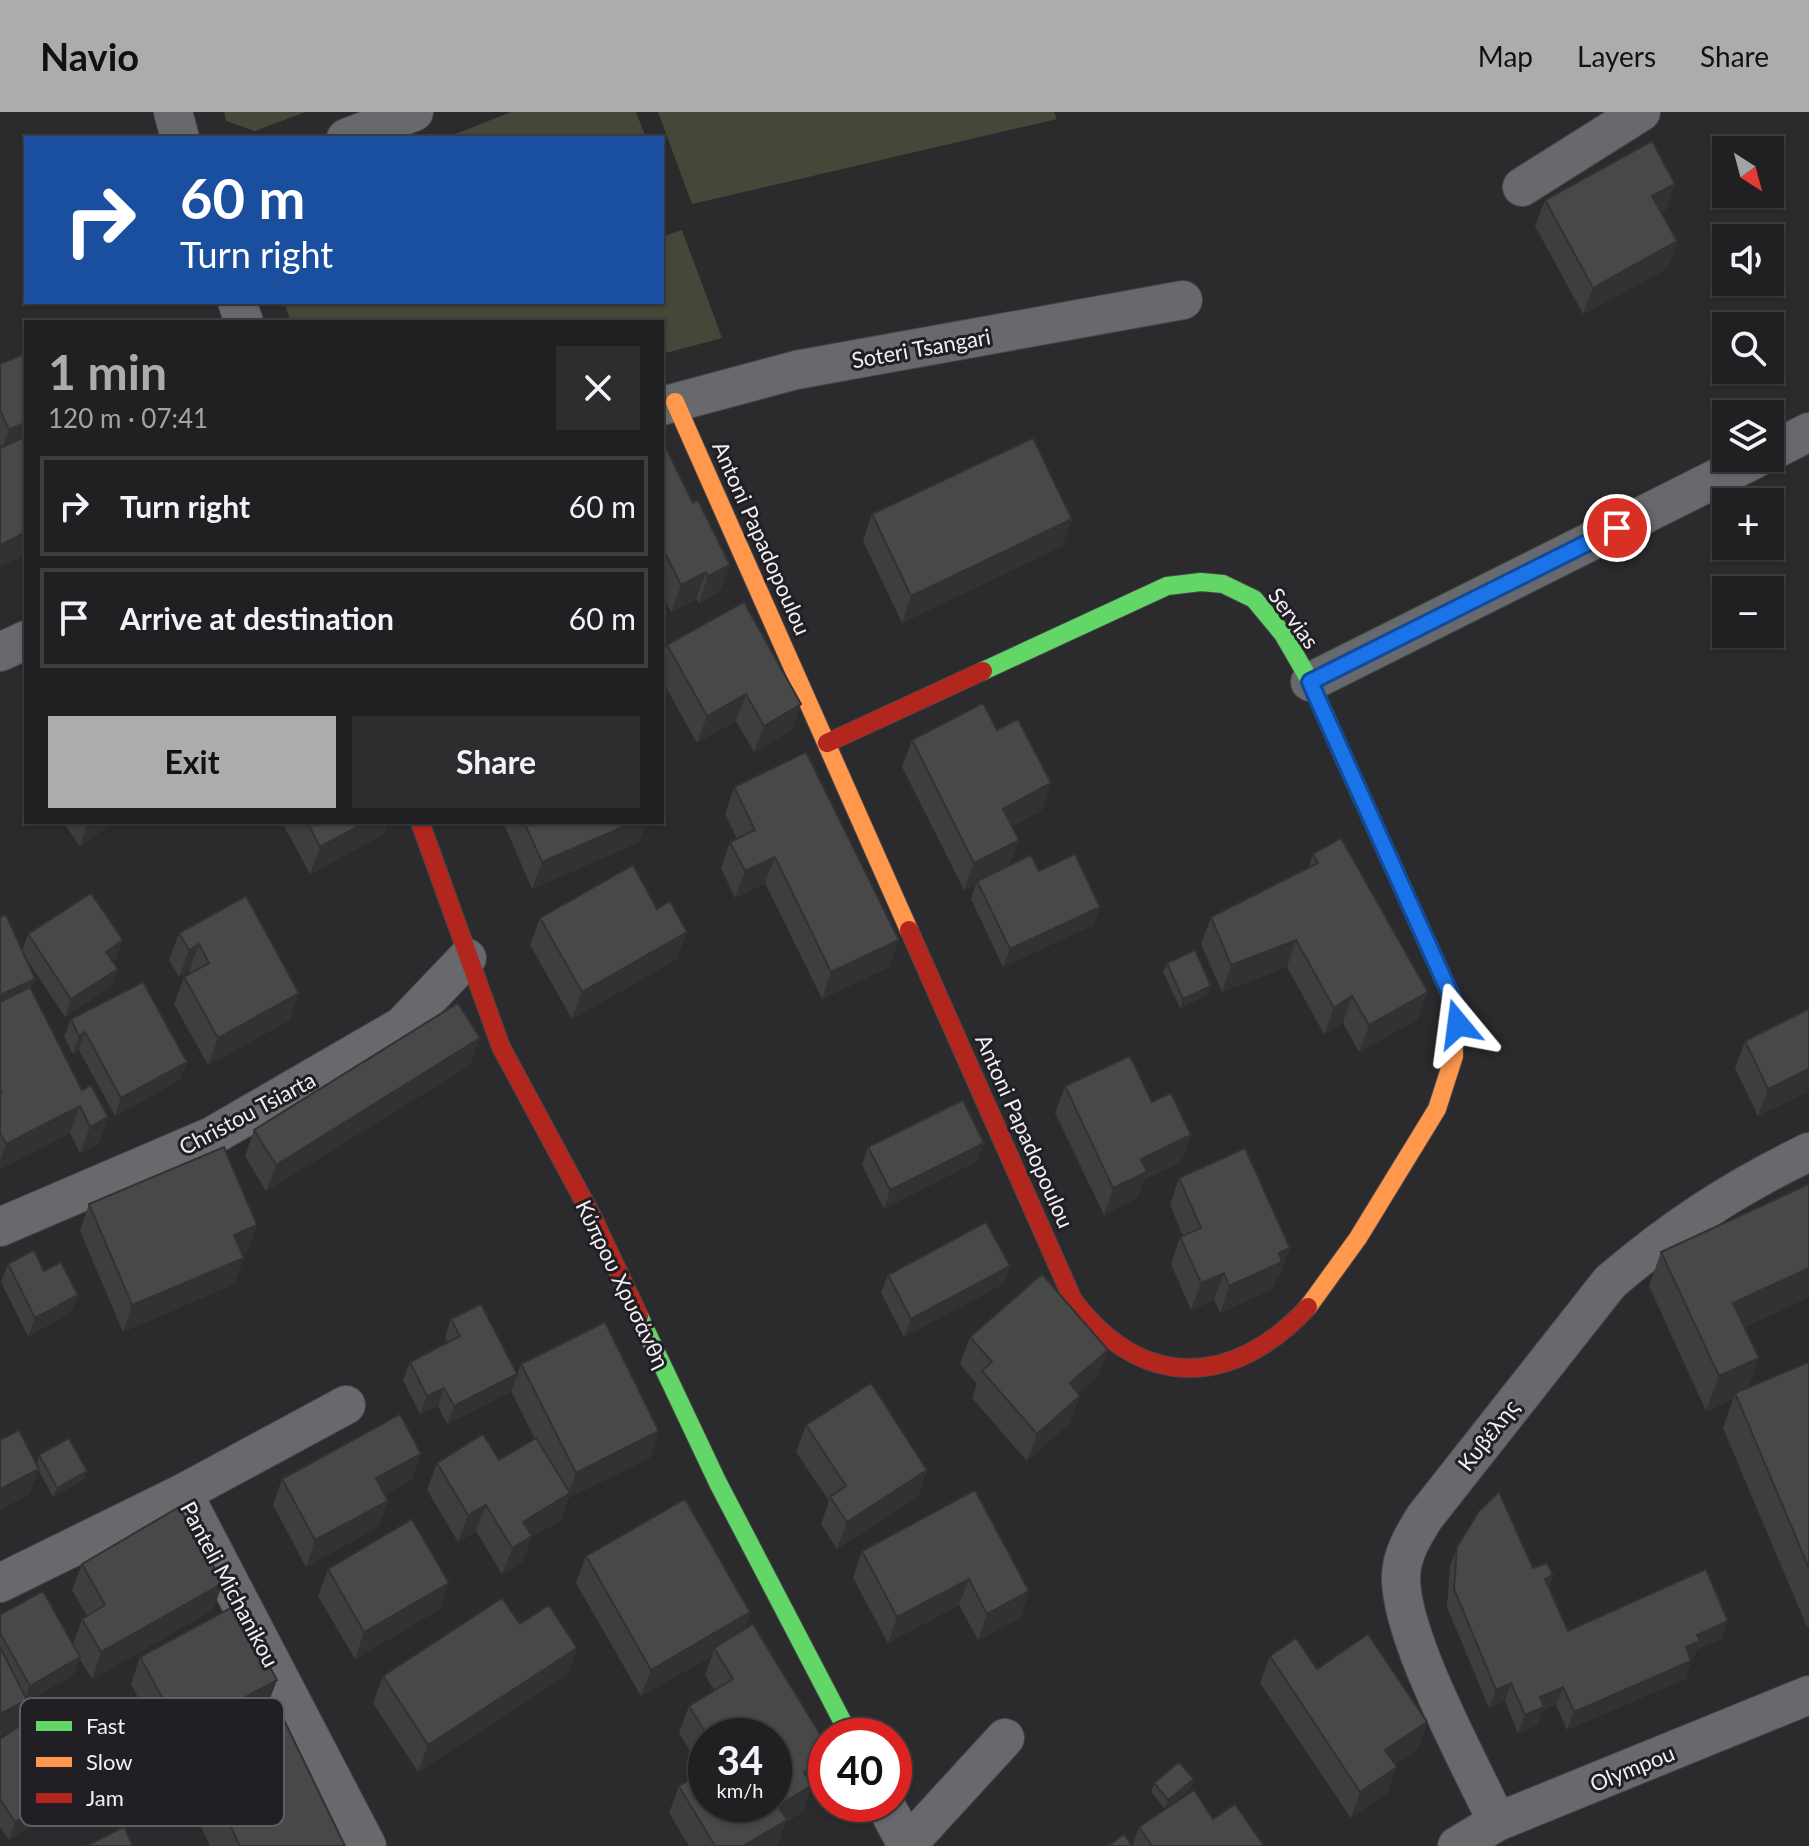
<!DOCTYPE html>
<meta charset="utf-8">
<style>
:root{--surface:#202022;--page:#2d2d2f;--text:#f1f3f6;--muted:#a2a3a5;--line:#3d3e40;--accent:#acabae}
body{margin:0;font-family:Lato,sans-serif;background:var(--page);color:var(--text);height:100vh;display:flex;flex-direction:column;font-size:30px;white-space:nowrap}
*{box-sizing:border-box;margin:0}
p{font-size:26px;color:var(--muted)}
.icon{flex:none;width:44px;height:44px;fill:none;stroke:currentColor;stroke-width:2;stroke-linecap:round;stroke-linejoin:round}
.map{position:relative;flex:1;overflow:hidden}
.drawer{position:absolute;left:24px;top:208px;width:640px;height:504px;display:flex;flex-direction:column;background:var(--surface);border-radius:0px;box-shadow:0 2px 6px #0004,0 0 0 2px var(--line)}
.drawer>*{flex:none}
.banner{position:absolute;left:24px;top:24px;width:640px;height:168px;border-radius:0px;box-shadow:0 2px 6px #0004,0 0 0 2px var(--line);background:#1a4fa0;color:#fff;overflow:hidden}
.needle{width:52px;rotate:144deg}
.tools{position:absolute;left:1712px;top:24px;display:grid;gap:16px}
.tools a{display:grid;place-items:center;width:72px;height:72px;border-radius:0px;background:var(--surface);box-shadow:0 2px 6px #0004,0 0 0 2px var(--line);font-size:40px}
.speed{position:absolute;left:688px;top:1606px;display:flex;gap:16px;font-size:40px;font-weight:700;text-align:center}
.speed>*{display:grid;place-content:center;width:104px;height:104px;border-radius:50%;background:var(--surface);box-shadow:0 2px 6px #0004,0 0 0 2px var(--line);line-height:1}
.speed small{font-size:20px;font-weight:400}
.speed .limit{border:12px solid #d22;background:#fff;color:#111}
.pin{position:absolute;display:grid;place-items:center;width:68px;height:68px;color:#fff;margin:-34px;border:4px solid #fff;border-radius:50%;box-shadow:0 2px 8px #0007}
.me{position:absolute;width:88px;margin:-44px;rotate:344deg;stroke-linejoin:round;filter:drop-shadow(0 0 6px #0008)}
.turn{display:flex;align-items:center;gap:28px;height:168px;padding:0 24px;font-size:36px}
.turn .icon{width:104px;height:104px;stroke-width:2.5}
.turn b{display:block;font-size:56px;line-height:68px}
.round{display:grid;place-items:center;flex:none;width:84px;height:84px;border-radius:0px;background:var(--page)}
.overview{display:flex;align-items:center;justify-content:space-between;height:136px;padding:0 24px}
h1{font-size:48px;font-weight:700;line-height:60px;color:var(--accent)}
.button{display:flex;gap:16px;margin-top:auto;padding:16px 24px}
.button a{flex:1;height:92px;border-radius:0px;background:var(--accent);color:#111;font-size:32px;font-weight:700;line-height:92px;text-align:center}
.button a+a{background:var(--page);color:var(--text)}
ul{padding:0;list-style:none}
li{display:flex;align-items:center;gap:24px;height:100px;margin:0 16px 12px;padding:0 8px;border:4px solid var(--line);border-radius:0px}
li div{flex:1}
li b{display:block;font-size:30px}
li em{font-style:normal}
header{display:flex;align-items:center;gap:48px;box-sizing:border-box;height:112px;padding:0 40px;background:var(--accent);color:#111}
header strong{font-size:38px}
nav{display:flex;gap:44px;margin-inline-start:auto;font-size:28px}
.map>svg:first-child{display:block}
</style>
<header>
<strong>Navio</strong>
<nav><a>Map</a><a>Layers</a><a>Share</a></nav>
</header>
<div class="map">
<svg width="1809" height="1734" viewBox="0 0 1809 1734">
<rect width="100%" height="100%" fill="#2b2a2d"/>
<!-- green -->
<path fill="#464739" d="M224 0H305L255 19 226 9Z
M511 0H636L646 26H445Z
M658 0H1054L1057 7 692 92Z
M682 118 722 226 662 242V210H291L284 190H662V125Z"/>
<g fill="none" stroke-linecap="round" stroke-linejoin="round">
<defs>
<path id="street" d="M173 0 180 26
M346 26 414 0
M1522 75 1641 0
M237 190 244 210
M662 294 796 258 1183 188
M1770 340 1809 320
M0 540 26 528
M1310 570 1757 346
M0 1115 212 1024 402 914 467 846
M183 1381 367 1734
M0 1471 183 1381 346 1293
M885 1692 907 1733
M1497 1710C1470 1651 1399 1524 1401 1463 1402 1442 1413 1424 1424 1406L1610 1170C1673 1116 1734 1076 1809 1040
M906 1734 1005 1626
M1457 1734 1497 1710 1809 1583"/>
<path id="fast" d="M983 559 1167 474 1201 470 1223 472 1254 487 1283 522 1309 567 1343 644
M639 1204 718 1371 850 1624"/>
<path id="slow" d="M675 290 909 818
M1308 1195 1358 1126 1437 997 1454 944 1452 886 1343 644"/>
<path id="jam" d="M827 631 983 559
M420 710 501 935 592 1104 639 1204
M909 818 1073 1188C1142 1279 1233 1276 1308 1195"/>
</defs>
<!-- street casing -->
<use href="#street" stroke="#474748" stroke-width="40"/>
<!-- fast casing -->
<use href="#fast" stroke="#474748" stroke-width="20"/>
<!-- slow casing -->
<use href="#slow" stroke="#474748" stroke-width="20"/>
<!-- jam casing -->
<use href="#jam" stroke="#474748" stroke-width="20"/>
<!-- street -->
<use href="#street" stroke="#67696d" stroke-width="38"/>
<!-- fast -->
<use href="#fast" stroke="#63d668" stroke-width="18"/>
<!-- slow -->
<use href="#slow" stroke="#ff974d" stroke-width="18"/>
<!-- jam -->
<use href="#jam" stroke="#b3261e" stroke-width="18"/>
</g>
<!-- wall -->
<path fill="#3f3e3e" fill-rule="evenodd" d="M1545 88 1666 98 1662 101 1677 129 1668 156 1583 202 1535 114Z
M26 241V444L0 331V252Z
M662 328 693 391 730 453 720 480 699 491 696 487 671 500 662 481Z
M872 402 1072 407 1062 434 902 511 863 429Z
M667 533 801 592 791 619 754 640 736 609 697 631 662 568V547Z
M997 618 1042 698 1012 714 1010 753 1039 759 1100 795 1093 813 1003 855 971 787 976 772 964 778 902 655 912 628Z
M734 675 889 855 822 887 765 771 735 786 721 756 730 730 737 727 725 702Z
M63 710H114L80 734Z
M282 710H388L384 722 310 762Z
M503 710H647L639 730 532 777Z
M1313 742 1418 907 1359 940 1343 911 1324 922 1287 855 1222 880 1201 832 1211 805 1308 757Z
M246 784 290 908 208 953 174 892 184 865 190 861 189 859 179 865 169 848 179 821Z
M657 797 677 847 572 907 530 833 540 806Z
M0 805 22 839 28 822 116 847 112 849 118 857 111 875 65 905 26 846 31 877 82 978 108 1005 98 1032 80 1041 70 1021 0 1057Z
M1167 851 1211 874 1208 883 1180 896 1163 860Z
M1809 897V979L1758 1004 1735 956 1745 929Z
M71 907 187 950 180 968 115 1004 79 938 73 942 64 925Z
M470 953 266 1079 245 1044 254 1018Z
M1065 974 1152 990 1191 1023 1181 1050 1144 1068 1137 1086 1104 1103 1055 1001Z
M984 1031 977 1049 884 1097 862 1053 868 1035Z
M1179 1066 1290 1136 1280 1163 1277 1165 1272 1177 1220 1201 1214 1188 1191 1198 1171 1152 1180 1125 1183 1124 1170 1093Z
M1809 1072V1185L1744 1215 1748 1276 1809 1250V1514L1807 1515 1723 1316 1733 1287 1706 1299 1649 1174 1661 1140Z
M89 1092 247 1140 242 1142 244 1146 234 1172 123 1220 80 1119Z
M8 1152 44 1159 71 1201 28 1224 1 1170Z
M1010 1154 1003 1172 904 1225 881 1181 888 1163Z
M451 1207 510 1280 447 1312 438 1294 420 1302 403 1268 410 1250 448 1231 445 1225Z
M970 1225 1098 1264 1078 1282 1070 1311 1027 1349 972 1286 977 1272 960 1252Z
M521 1252 650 1346 568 1386 561 1408 531 1426 522 1450 502 1462 476 1419 458 1430 427 1378 437 1351 499 1348 535 1327 511 1279Z
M806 1313 927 1358 918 1385 837 1437 821 1412 829 1389 796 1340Z
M421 1342 411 1368 385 1383 388 1389 378 1415 306 1455 273 1393 282 1367Z
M39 1343 87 1359 83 1368 53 1385 38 1357 29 1383Z
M1457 1435 1533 1456 1553 1463 1549 1474 1568 1519 1722 1527 1696 1538 1693 1547 1691 1548 1685 1567 1567 1618 1556 1593 1542 1599 1537 1613 1518 1621 1505 1589 1489 1596 1447 1495 1450 1454Z
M862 1439 1029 1479 1020 1506 978 1528 959 1493 888 1531 853 1466Z
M586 1444 750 1500 744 1518 823 1669 811 1676 802 1700 786 1710 777 1734H689L669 1701 679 1674 703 1659 679 1621 689 1594 714 1578 705 1563 712 1544 641 1584 576 1471ZM706 1624H774L706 1692Z
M82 1452 213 1498 92 1567 79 1546 73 1563 27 1590 18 1614 0 1624V1503L73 1532 82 1507 87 1504 72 1478Z
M328 1457 440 1497 355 1547 318 1484Z
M520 1512 577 1536 567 1563 418 1660 373 1591 383 1564Z
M1270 1544 1317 1557 1427 1610 1418 1637 1395 1652 1387 1681 1351 1706 1260 1571Z
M140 1545 267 1595 171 1647 131 1572Z
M250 1621 345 1734H210L193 1697 205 1662 242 1645Z
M0 1627 61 1694 9 1728 0 1715Z
M1194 1667 1190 1677 1165 1697 1151 1680 1154 1671Z
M1213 1707 1264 1734H1108H1132L1139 1715Z"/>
<!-- shaded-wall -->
<path fill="#333232" d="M1675 72 1666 98 1643 111 1652 84Z
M1677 129 1668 156 1583 202 1593 176Z
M26 310V325L2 336 9 318Z
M1072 407 1062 434 902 511 911 484Z
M26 420 25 443 0 455V433Z
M730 453 720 480 699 491 708 464Z
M706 460 696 487 671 500 681 473Z
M746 582 736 609 697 631 707 604Z
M801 592 791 619 754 640 764 614Z
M1051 671 1042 698 993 723 1003 697Z
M94 710H114L80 734 86 715Z
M366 710H388L384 722 310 762 320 735Z
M634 710H647L639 730 532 777 542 750Z
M1019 728 1009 755 977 769 976 772 964 778 974 751Z
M775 745 765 771 735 786 745 759Z
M1100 795 1093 813 1003 855 1010 837Z
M687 820 677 847 572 907 582 880Z
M123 828 116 847 99 858 106 840Z
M899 828 889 855 822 887 831 860Z
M1296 828 1287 855 1222 880 1231 853Z
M199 832 189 859 179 865 189 838Z
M118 857 111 875 65 905 71 887Z
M35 867 28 885 0 898V883Z
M1211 874 1208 883 1180 896 1183 887Z
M1428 880 1418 907 1359 940 1369 913Z
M299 881 290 908 208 953 218 926Z
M1352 884 1343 911 1324 922 1334 896Z
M85 920 79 938 73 942 79 924Z
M480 926 470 953 266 1079 276 1053Z
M187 950 180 968 115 1004 121 986Z
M1809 957V979L1758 1004 1768 977Z
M80 994 70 1021 0 1057V1049L6 1032Z
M108 1005 98 1032 80 1041 90 1015Z
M1191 1023 1181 1050 1144 1068 1137 1086 1104 1103 1113 1076 1141 1047Z
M984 1031 977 1049 884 1097 890 1078Z
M257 1113 247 1140 225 1150 234 1123Z
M1290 1136 1280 1163 1277 1165 1272 1177 1220 1201 1229 1174 1279 1141Z
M244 1146 234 1172 123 1220 132 1193Z
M1010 1154 1003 1172 904 1225 911 1207Z
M1809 1156V1185L1721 1225 1733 1191Z
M1224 1161 1214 1188 1191 1198 1201 1171Z
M78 1183 71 1201 28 1224 35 1206Z
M1108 1238 1098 1264 1060 1298 1070 1271Z
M1759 1246 1746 1281H1735L1733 1287 1706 1299 1719 1264Z
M517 1262 510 1280 447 1312 454 1294Z
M444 1276 438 1294 420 1302 427 1284Z
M1080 1284 1070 1311 1027 1349 1037 1322Z
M659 1319 650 1346 568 1386 561 1408 531 1426 522 1450 502 1462 523 1410 568 1382 576 1361Z
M421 1342 411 1368 366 1393 376 1366Z
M39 1357 29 1383 0 1398V1377Z
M927 1358 918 1385 837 1437 847 1410Z
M87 1359 83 1368 53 1385 57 1376Z
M388 1389 378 1415 306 1455 315 1428Z
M486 1393 476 1419 458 1430 468 1403Z
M1553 1463 1546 1482 1545 1467Z
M969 1467 959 1493 888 1531 897 1505Z
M223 1471 213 1498 92 1567 101 1540Z
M449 1471 440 1497 355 1547 364 1520Z
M1029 1479 1020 1506 978 1528 987 1502Z
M750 1500 740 1527 714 1536 712 1544 641 1584 651 1558Z
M1728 1509 1722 1527 1696 1538 1693 1547 1679 1553 1686 1535 1697 1523Z
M577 1536 567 1563 418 1660 428 1633Z
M80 1545 73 1563 27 1590 18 1614 0 1624V1602L24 1589 30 1574Z
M1691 1549 1685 1567 1567 1618 1574 1600Z
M277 1568 267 1595 171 1647 181 1620Z
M1511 1571 1505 1589 1489 1596 1496 1578Z
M1563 1575 1556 1593 1542 1599 1537 1613 1518 1621 1525 1603 1540 1585Z
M1427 1610 1418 1637 1376 1665 1385 1638Z
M826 1646V1659L823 1669 811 1676 802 1700 786 1710 777 1734H743L778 1694 804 1660Z
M1397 1655 1387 1681 1351 1706 1360 1680Z
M1194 1667 1190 1677 1165 1697 1168 1688Z
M67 1676 61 1694 9 1728 15 1710Z"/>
<!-- building -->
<path fill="#494848" stroke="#333232" stroke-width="2" d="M1652 29 1675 72 1652 84 1677 129 1593 176 1545 88Z
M26 241V310L9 318 0 298V252Z
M26 324V420L0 433V336Z
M1033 326 1072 407 911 484 872 402Z
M662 328 693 391 698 388 730 453 708 464 706 460 681 473 662 435Z
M744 490 801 592 764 614 746 582 707 604 667 533Z
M983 591 997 618 1018 607 1051 671 1003 697 1019 728 974 751 912 628Z
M806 640 899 828 831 860 775 745 745 759 730 730 755 718 734 675Z
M82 710H94L86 715Z
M307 710H366L320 735Z
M524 710H634L542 750Z
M1341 726 1428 880 1369 913 1352 884 1334 896 1296 828 1231 853 1211 805 1318 751 1313 742Z
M1075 742 1100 795 1010 837 977 769 1031 743 1039 759Z
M633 753 657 797 670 789 687 820 582 880 540 806Z
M91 781 123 828 106 840 118 857 71 887 28 822Z
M246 784 299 881 218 926 184 865 209 851 199 832 189 838 179 821Z
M6 803 35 867 0 883V805Z
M1195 838 1211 874 1183 887 1167 851Z
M143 870 187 950 121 986 85 920 79 924 71 907Z
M30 875 82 978 91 973 108 1005 90 1015 80 994 6 1032 0 1021V982L2 981 0 977V890Z
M458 891 480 926 276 1053 254 1018Z
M1809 897V957L1768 977 1745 929Z
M1130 944 1152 990 1171 981 1191 1023 1141 1047 1147 1060 1113 1076 1065 974Z
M963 988 984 1031 890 1078 868 1035Z
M224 1035 257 1113 234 1123 244 1146 132 1193 89 1092Z
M1245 1036 1290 1136 1279 1141 1282 1150 1229 1174 1224 1161 1201 1171 1180 1125 1201 1116 1179 1066Z
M1809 1072V1156L1733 1191 1759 1246 1719 1264 1661 1140Z
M986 1110 1010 1154 911 1207 888 1163Z
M34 1138 44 1159 61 1150 78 1183 35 1206 8 1152Z
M1042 1162 1108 1238 1070 1271 1080 1284 1037 1322 982 1259 992 1250 970 1225Z
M481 1192 517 1262 454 1294 444 1276 427 1284 410 1250 460 1224 451 1207Z
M605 1210 659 1319 576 1361 521 1252Z
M1809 1250V1456L1735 1281Z
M871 1271 927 1358 847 1410 830 1385 846 1374 806 1313Z
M400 1302 421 1342 376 1366 388 1389 315 1428 282 1367Z
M19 1318 39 1357 0 1377V1328Z
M483 1322 499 1348 536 1326 570 1381 523 1410 532 1424 512 1436 486 1393 468 1403 437 1351Z
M69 1326 87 1359 57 1376 39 1343Z
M975 1378 1029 1479 987 1502 969 1467 897 1505 862 1439Z
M1499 1380 1533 1456 1547 1451 1553 1463 1545 1467 1568 1519 1706 1457 1728 1509 1697 1523 1700 1529 1686 1535 1691 1549 1574 1600 1563 1575 1540 1585 1544 1595 1525 1603 1511 1571 1496 1578 1454 1477 1457 1435 1479 1399Z
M685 1387 750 1500 651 1558 586 1444Z
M179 1395 223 1471 101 1540 82 1507 105 1493 82 1452Z
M412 1407 449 1471 364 1520 328 1457Z
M43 1479 80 1545 30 1574 0 1521V1503Z
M502 1486 520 1512 549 1493 577 1536 428 1633 383 1564Z
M236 1493 277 1568 181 1620 140 1545Z
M753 1512 826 1632V1646L804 1660 812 1673 778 1694 787 1708 743 1734H715L679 1674 706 1657V1692H774V1624H708L689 1594 733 1567 714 1536Z
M1368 1522 1427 1610 1385 1638 1397 1655 1360 1680 1270 1544 1296 1526 1317 1557Z
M0 1535 27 1588 0 1602Z
M283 1606 345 1734H240L205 1662 258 1637 250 1621Z
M24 1611 67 1676 15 1710 0 1687V1627Z
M1179 1650 1194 1667 1168 1688 1154 1671Z
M1194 1678 1213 1707 1235 1692 1264 1734H1152L1139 1715Z
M124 1715 133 1734H86Z
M1124 1722 1132 1734H1108Z"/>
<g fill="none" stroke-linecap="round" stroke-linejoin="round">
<defs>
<path id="route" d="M1458 912 1452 886 1310 570 1617 416"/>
</defs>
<!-- route casing -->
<use href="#route" stroke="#114b97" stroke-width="20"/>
<!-- route -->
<use href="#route" stroke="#1a73e8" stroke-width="14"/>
</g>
<g text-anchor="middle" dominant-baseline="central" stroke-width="6" stroke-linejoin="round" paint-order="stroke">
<!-- street labels -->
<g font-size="22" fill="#f2f0f4" stroke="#211f24">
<text transform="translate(921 236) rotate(-10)">Soteri Tsangari</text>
<text transform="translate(762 426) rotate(66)">Antoni Papadopoulou</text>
<text transform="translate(1294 506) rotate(54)">Servias</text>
<text transform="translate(247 1001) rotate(-28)">Christou Tsiarta</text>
<text transform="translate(1025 1019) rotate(66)">Antoni Papadopoulou</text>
<text transform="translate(623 1172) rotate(64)">Κύπρου Χρυσάνθη</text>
<text transform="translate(1488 1323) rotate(-52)">Κυβέλης</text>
<text transform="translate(230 1472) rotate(62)">Panteli Michanikou</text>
<text transform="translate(1632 1656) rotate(-22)">Olympou</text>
</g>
</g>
<!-- legend -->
<rect x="20" y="1586" width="264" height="128" rx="12" fill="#211f24" stroke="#605e62" stroke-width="2"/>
<rect x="36" y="1609" width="36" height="10" fill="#63d668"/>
<rect x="36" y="1645" width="36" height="10" fill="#ff974d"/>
<rect x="36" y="1681" width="36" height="10" fill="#b3261e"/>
<g font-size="22" fill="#f2f0f4">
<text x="86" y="1622">Fast</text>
<text x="86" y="1658">Slow</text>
<text x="86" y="1694">Jam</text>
</g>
</svg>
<div class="tools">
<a><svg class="needle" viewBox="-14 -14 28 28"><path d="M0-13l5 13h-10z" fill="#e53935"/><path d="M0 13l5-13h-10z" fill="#a2a3a5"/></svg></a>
<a><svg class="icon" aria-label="sound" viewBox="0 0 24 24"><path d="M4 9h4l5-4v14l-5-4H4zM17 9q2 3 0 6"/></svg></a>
<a><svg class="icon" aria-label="search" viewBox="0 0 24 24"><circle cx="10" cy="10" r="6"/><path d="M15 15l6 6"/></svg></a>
<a><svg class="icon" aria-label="layers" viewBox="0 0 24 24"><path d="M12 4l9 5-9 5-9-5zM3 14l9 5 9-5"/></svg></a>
<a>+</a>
<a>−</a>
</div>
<div class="speed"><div>34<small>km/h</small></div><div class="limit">40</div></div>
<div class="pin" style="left:1617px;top:416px;background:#d93025"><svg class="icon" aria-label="arrive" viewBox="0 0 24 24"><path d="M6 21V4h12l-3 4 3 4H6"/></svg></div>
<svg class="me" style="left:1458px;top:912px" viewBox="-20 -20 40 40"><path d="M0-17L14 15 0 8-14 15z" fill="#1a73e8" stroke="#fff" stroke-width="4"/></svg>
<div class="banner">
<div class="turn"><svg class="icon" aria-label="right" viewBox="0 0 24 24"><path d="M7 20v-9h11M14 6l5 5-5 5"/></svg><div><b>60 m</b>Turn right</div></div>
</div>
<section class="drawer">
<div class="overview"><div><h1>1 min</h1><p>120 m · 07:41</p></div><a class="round"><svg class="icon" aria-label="close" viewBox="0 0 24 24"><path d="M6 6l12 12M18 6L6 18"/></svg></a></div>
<ul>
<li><svg class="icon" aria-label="right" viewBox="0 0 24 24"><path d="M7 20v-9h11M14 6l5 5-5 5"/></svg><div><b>Turn right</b></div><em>60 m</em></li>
<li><svg class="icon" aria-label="arrive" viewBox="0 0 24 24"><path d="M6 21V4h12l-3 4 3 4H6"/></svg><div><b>Arrive at destination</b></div><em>60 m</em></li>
</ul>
<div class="button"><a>Exit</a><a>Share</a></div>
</section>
</div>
